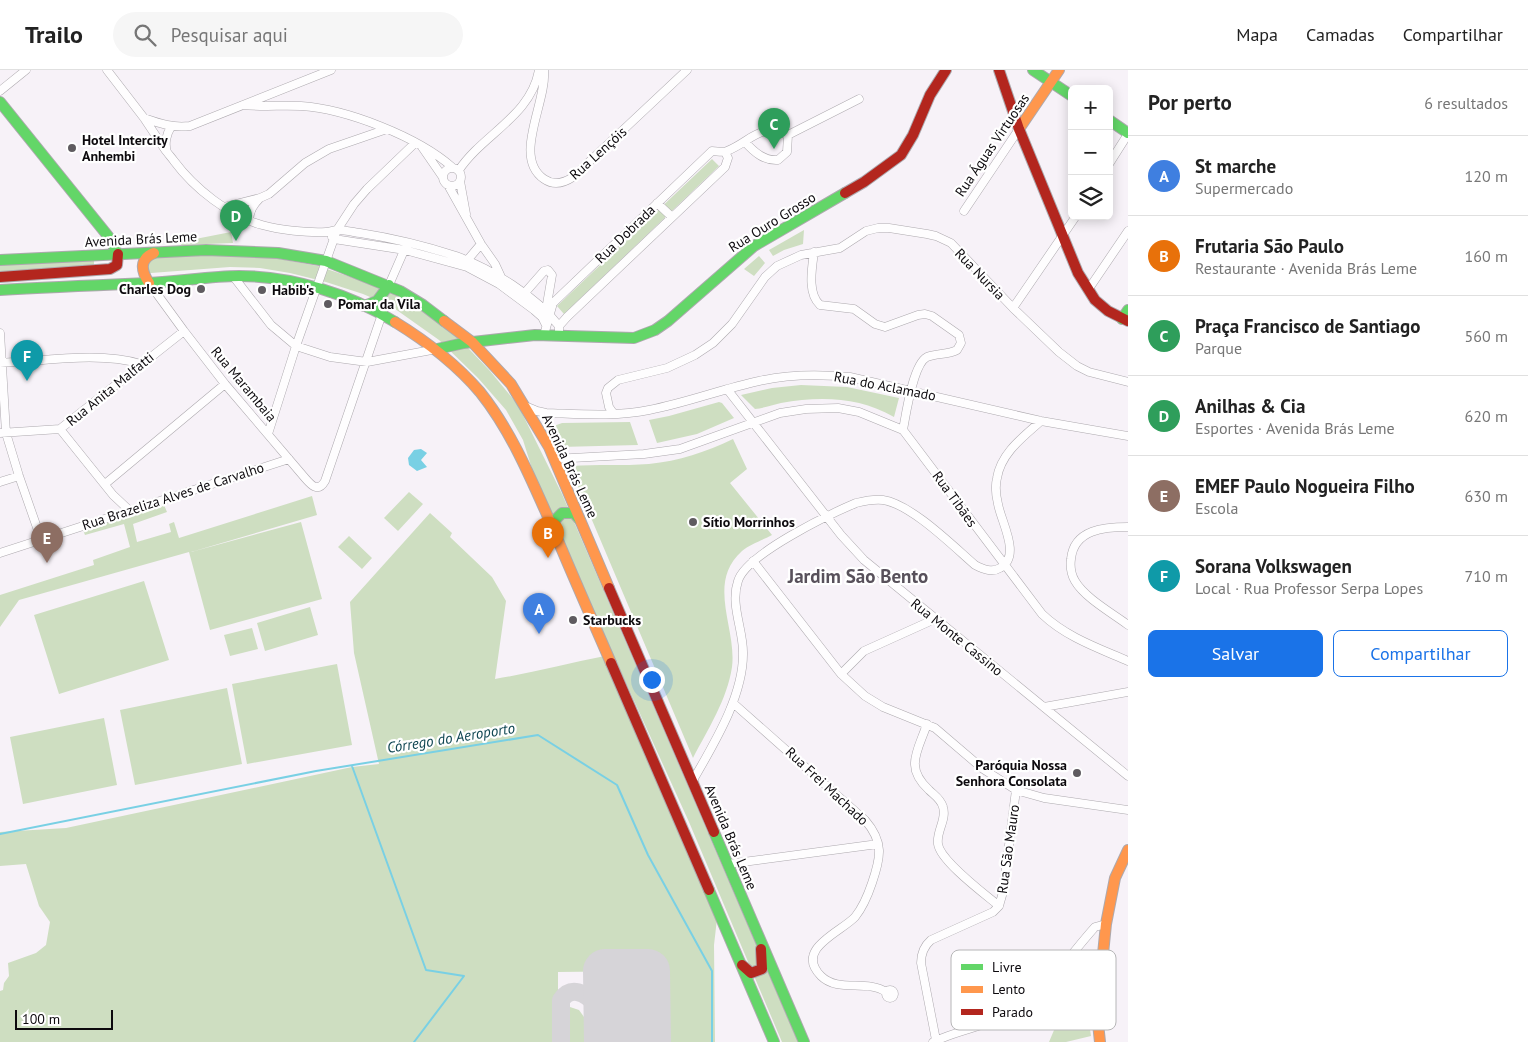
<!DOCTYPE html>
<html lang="pt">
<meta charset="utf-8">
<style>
body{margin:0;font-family:"PT Sans",sans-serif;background:#f6f6f6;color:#222}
.controls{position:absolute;right:15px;top:15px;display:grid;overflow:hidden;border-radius:8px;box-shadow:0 2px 12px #0003}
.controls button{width:45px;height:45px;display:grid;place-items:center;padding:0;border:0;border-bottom:1px solid #e0e0e0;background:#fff;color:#222;font:25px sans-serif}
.scale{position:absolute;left:15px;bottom:12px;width:98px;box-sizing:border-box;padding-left:5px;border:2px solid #0d0a0e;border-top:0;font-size:14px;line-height:18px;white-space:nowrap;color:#0d0a0e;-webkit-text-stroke:4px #fff;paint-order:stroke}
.you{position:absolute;left:651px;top:609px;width:18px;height:18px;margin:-12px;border:4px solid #fff;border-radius:50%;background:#1a73e8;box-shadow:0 0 0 8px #1a73e833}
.badge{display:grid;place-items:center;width:32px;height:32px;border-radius:50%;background:#1a73e8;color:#fff;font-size:16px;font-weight:700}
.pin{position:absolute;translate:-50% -41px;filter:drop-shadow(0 1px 2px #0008)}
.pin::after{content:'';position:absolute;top:26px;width:18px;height:15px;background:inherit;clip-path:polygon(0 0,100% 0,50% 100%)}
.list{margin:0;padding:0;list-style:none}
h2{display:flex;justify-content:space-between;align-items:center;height:65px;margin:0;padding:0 20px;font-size:21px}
h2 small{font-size:16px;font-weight:400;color:#767676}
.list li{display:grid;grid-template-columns:32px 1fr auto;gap:15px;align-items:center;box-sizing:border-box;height:80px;padding:0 20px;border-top:1px solid #e0e0e0}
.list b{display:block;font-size:19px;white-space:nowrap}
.list p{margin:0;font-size:16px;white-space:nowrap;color:#767676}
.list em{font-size:16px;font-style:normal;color:#767676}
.actions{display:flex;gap:10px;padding:15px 20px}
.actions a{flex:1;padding:11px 0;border:1px solid #1a73e8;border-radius:8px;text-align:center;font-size:18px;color:#1a73e8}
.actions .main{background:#1a73e8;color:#fff}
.icon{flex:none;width:28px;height:28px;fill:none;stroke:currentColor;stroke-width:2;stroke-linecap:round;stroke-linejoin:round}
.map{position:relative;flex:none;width:1128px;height:972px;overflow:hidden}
header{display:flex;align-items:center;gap:30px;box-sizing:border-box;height:70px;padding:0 25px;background:#fff;border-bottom:1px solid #e0e0e0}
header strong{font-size:24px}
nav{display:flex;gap:28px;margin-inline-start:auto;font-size:18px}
.search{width:350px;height:45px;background:#f6f6f6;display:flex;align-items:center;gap:12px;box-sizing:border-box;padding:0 18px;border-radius:28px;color:#767676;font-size:19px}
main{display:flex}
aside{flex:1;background:#fff}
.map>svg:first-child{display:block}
</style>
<header>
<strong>Trailo</strong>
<div class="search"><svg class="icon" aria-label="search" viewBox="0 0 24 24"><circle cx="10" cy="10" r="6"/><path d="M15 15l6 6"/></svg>Pesquisar aqui</div>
<nav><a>Mapa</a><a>Camadas</a><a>Compartilhar</a></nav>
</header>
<main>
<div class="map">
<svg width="1128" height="972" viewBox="0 0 1128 972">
<rect width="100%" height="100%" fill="#f7f2f8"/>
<path fill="#cedec1" d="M712,89L719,96L564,244L557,236Z
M804,160L803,174L784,180L773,186L769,180Z
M231,162L233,173L181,175L180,172Z
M257,185L318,196L389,220L451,260L490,301L518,335L562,424L798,972H782L689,752L579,509L533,402L523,370L506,340L478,308L439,270L391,236L363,224L326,212L290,203L260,198L230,197L138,204L139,187Z
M759,186L765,193L754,206L744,199Z
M94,190V196L0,204V195Z
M801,315L847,317L899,328L894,347C859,327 821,326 781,333C772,335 764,338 755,339L741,325L772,318Z
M719,332L722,333L734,348L697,364L657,373L649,350L669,346Z
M630,352L638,375L560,377L552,361L554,356L562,353Z
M733,369L747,399L730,413L772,465C763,470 750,474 742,481C706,513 737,558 732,597C727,630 708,659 693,688L572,403L571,396C597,394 623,396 649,394C679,391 706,382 733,369Z
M409,422L423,434L398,461L384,448Z
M312,426L317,445L191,482L301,452L322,529L210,560L189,482L19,530L0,557V525L94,495L93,490L130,477L124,454L85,465L83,460L164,435L167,442L133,454L137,472L171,462L169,454L174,452L179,468Z
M430,443L452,463L450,467L492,507L506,531L495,609C532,603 568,593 605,586L717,849L714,875L715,972H649L648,901L558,902V972H0V921L3,920L4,913L9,906L8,893L36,883L46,875L50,852L39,836L26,794L0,796V762L66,758L352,697L379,694L354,583L350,532Z
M349,466L372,488L362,499L338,477Z
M144,511L169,590L59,624L34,545Z
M310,537L318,565L265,581L257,553Z
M252,558L258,579L230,586L224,565Z
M337,594L352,675L247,694L232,614Z
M227,618L242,694L135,715L120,640Z
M104,648L117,715L23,734L10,667Z
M1079,929L1088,931V942L1084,943L1085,947L1088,946L1091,966L1066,972H1049L1060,946L1076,942Z
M570,937L579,940L602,972H565V942Z"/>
<path fill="#79d0e4" d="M421,379L427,383L421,390L427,397L417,401L409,395L408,388L414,380Z"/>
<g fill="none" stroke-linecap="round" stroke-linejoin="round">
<path stroke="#79d0e4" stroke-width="2" d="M352,696L426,900L464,906L414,972
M0,764L316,701L538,665L617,715L648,785L712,901V972"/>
<path stroke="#d6d4d8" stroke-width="18" d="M561,972V930C581,901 615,957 623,972"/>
<path stroke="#d6d4d8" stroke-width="44" d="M606,972L605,901H648L649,972"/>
<g stroke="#ada9ae" stroke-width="9">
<path id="street" d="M107,0L144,48L166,81
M544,0C547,33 512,87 544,109C554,116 564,113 573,107L687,0
M0,21L26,0
M243,35C263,37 282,35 301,36C347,39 418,67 452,97
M144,48C161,54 173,58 190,56L331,0
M171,57C167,63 164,73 167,82C169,85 172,88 174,91C194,118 229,146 262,155C280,160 307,163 326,162C330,162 334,160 337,160C345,160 353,162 360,163C392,168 425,176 456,186C491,199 536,226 559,256
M788,65L859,29
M745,72C754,82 764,91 778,90L787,82L788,65
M422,77L442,106
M1109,94L1128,64
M443 107a9 9 0 1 1 18 0a9 9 0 1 1-18 0Z
M459,100C483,64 531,46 539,0
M460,111L466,144
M448,115L481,174L495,194L501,207
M657,133L672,147
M224,137L260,128L269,124L305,93L329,79L387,59
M964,141L1019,59
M249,150C250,140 253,135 260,128
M332,167L334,169L405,180L467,197L499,214L534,240L542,247L546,255
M814,182C812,198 807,223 820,235L854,239L875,254L885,257L918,245L925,244L932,246L959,265L961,273L957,280C948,285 937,283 927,287C913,294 906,344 903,360
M465,193L481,174
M233,206L271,255L296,276L330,287L367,292L437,279
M149,213L184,261L225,314L305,408C311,415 318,423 325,411L382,244
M389,215L406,176
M1088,220L1128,161
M522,226L544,201L548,200L552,205L546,240
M1013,238L1076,146
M559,261V256L567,247L725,97L728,88L725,82
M0,263L6,363L19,406L41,469
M544,265L553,233L712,81C717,81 723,83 727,81C752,71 758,53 788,65
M0,293C44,291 100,281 141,294
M727,319L841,465L864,490L1128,706
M525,336L537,341L546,343C580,344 615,347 649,340C686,333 722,319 759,311C789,304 820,304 850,307L1041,351L1128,366
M614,344L609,337L606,323L608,318L618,310L667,298L695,285L713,273L732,254L765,207L777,196L801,185L840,178L866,161L878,158H889L927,164L936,166L951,173L1013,238L1059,282L1077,296L1089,302L1128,312
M60,359L113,425L129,440
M0,363L60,359L184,261
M268,364L296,276L337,160L354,134L367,119L415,73
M554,389L644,384L680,379L780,343L806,339L838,338L859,342L903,360L1042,544C1066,567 1098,578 1128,591
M0,412L19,406
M105,414L225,314
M1128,457C1105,457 1074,459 1071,489C1070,496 1071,504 1075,511C1085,528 1112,543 1128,555
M0,483L289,389
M753,491L841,604L865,626L883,637L935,658L983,699L1016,720L1044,728L1128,740
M841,604L864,581L935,549
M733,633L865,750C884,772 881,787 872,813C868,825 863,837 855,847C841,862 794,879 821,906C838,923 867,909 886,922
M1044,637L1128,622
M927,654C918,681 904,697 929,720C934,725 941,729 943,737C947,750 936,761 938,774C940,791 986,825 999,836
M692,712C713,675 744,626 743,582C743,559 730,534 738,511C746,484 830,444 856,433C864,431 874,429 883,430C911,434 953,476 975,495C983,499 992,503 1000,498C1022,486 1001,452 998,434C996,426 995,416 997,408C1001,383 1023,367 1041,351
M728,794L878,774
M886 924a4 4 0 1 1 8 0a4 4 0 1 1-8 0Z
M936,970L921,893C921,883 924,876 931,870L993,842L999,836L1003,822L1016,720
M933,972C956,961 982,957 1005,946C1042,927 1068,887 1095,857L1106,854"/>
</g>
<g stroke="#ada9ae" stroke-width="12">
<path id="fast" d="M1033,0L1072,26
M0,32L108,166L118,184
M1109,50L1128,63
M0,190L206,180L278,183L326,191L400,221L423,235L444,251
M0,220C49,217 99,215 148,213C179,212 209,206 239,206C292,206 350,224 395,252
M364,236L377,231L389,215
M1122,249L1128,240
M437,279L464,273L535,265L634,268L655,260L668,251L754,176L845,123
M555,462V450L562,443H574L580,450
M714,762L804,972
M709,820L774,972"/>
</g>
<g stroke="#ada9ae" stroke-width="12">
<path id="slow" d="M1019,59L1059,0
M149,213C141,201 139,189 154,183
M444,251L472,272L511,314L549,377L609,518
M395,252C426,271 456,294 480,322C512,362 531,409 552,456C571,502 591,547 611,593
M1100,972L1097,944L1106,854L1115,808L1128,780"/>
</g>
<g stroke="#ada9ae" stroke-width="12">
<path id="jam" d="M999,0L1019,59L1078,203L1095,230L1108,241L1128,251
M845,123L864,112L901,85L913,65L930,25L946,0
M0,207L110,199L117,195L118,184
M609,518L714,762
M611,593L709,820
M742,895L751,903L762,899L761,879"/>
</g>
<use href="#street" stroke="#fefdfe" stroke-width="8"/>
<use href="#fast" stroke="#63d668" stroke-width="10"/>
<use href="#slow" stroke="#ff974d" stroke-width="10"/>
<use href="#jam" stroke="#b3261e" stroke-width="10"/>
</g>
<g fill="#5f5b60" stroke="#fff" stroke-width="2">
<circle cx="72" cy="78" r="5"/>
<circle cx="201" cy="219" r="5"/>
<circle cx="262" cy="220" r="5"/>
<circle cx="328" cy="234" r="5"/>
<circle cx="693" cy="452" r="5"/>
<circle cx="573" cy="550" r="5"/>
<circle cx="1077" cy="703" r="5"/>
</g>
<g text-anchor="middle" stroke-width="4.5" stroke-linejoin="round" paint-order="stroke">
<g font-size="14" font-weight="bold" fill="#0d0a0e" stroke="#fff" text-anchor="start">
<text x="82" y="75">Hotel Intercity<tspan x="82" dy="16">Anhembi</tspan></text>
<text x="191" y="224" text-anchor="end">Charles Dog</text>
<text x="272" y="225">Habib's</text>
<text x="338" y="239">Pomar da Vila</text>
<text x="703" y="457">Sítio Morrinhos</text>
<text x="583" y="555">Starbucks</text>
<text x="1067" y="700" text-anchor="end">Paróquia Nossa<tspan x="1067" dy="16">Senhora Consolata</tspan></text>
</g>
<g font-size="14" fill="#0d0a0e" stroke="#fff">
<text transform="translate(992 75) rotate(-56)" y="5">Rua Águas Virtuosas</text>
<text transform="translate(598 83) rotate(-42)" y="5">Rua Lençóis</text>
<text transform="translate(772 152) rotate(-32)" y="5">Rua Ouro Grosso</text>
<text transform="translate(625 164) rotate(-44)" y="5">Rua Dobrada</text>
<text transform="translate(141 169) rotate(-3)" y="5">Avenida Brás Leme</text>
<text transform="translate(980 204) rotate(46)" y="5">Rua Nursia</text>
<text transform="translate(244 314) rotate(50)" y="5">Rua Marambaia</text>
<text transform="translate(885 316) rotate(11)" y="5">Rua do Aclamado</text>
<text transform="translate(110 319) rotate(-39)" y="5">Rua Anita Malfatti</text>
<text transform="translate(570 396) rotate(65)" y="5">Avenida Brás Leme</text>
<text transform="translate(173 426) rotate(-18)" y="5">Rua Brazeliza Alves de Carvalho</text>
<text transform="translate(955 429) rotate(54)" y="5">Rua Tibães</text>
<text transform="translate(957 567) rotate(39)" y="5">Rua Monte Cassino</text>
<text transform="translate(827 716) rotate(43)" y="5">Rua Frei Machado</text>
<text transform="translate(731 767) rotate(67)" y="5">Avenida Brás Leme</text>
<text transform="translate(1008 779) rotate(-82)" y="5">Rua São Mauro</text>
</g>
<g font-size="15" font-style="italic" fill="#0f4652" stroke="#fff">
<text transform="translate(451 668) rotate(-9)" y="5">Córrego do Aeroporto</text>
</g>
<g font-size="19" font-weight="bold" fill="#58515b" stroke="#fff">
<text x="858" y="513">Jardim São Bento</text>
</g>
</g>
<rect x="951" y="880" width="165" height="80" rx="8" fill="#fff" stroke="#b6b6b7" stroke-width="1"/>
<rect x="961" y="894" width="22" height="6" fill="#63d668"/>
<rect x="961" y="916" width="22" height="7" fill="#ff974d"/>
<rect x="961" y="939" width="22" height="6" fill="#b3261e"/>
<g font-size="14" fill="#0d0a0e">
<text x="992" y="902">Livre</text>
<text x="992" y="924">Lento</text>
<text x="992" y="947">Parado</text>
</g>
</svg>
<div class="controls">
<button>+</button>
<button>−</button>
<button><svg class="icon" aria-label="layers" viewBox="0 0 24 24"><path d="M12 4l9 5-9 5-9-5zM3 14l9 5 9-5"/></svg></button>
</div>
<div class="scale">100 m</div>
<div class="you"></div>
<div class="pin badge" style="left:539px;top:564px;background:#3f7fe0">A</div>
<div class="pin badge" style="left:548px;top:488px;background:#e8710a">B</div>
<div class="pin badge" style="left:774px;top:79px;background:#2e9e5b">C</div>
<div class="pin badge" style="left:236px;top:171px;background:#2e9e5b">D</div>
<div class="pin badge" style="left:47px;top:493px;background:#8d6e63">E</div>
<div class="pin badge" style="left:27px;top:311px;background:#0f9aa8">F</div>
</div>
<aside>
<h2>Por perto<small>6 resultados</small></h2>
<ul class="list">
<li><span class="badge" style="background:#3f7fe0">A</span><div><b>St marche</b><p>Supermercado</p></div><em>120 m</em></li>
<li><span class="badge" style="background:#e8710a">B</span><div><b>Frutaria São Paulo</b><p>Restaurante · Avenida Brás Leme</p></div><em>160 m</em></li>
<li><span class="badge" style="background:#2e9e5b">C</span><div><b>Praça Francisco de Santiago</b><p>Parque</p></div><em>560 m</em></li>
<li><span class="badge" style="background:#2e9e5b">D</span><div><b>Anilhas &amp; Cia</b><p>Esportes · Avenida Brás Leme</p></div><em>620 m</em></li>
<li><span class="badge" style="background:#8d6e63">E</span><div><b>EMEF Paulo Nogueira Filho</b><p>Escola</p></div><em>630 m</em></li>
<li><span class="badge" style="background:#0f9aa8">F</span><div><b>Sorana Volkswagen</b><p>Local · Rua Professor Serpa Lopes</p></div><em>710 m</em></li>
</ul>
<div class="actions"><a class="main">Salvar</a><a>Compartilhar</a></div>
</aside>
</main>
